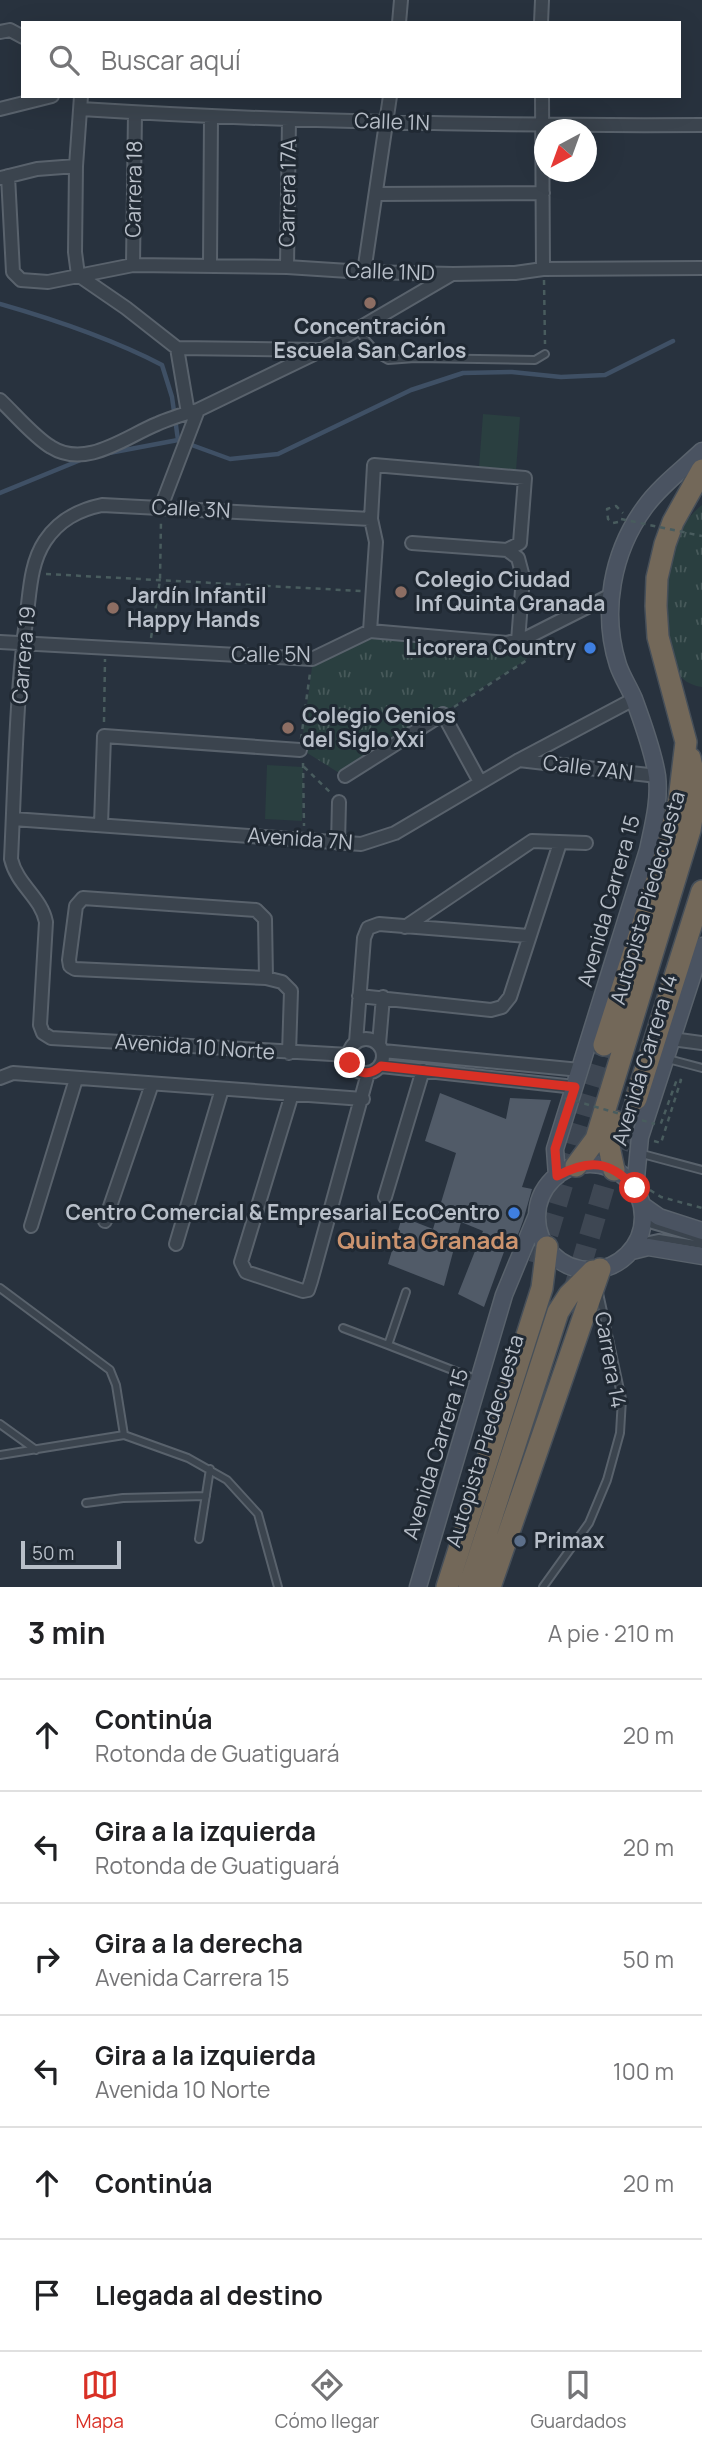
<!DOCTYPE html>
<html lang="es">
<meta charset="utf-8">
<style>
body{margin:0;font-family:Manrope,sans-serif;background:#f2f2f2;color:#202124}
.compass{position:absolute;left:534px;top:119px;width:63px;height:63px;border-radius:50%;background:#fff;box-shadow:0 7px 28px #0002;rotate:221deg}
.scale{position:absolute;left:21px;bottom:18px;width:100px;box-sizing:border-box;padding-left:7px;border:4px solid #b8bfc9;border-top:0;font-size:19px;line-height:24px;white-space:nowrap;color:#b8bfc9;-webkit-text-stroke:5px #202933;paint-order:stroke}
.stop{position:absolute;width:21px;height:21px;margin:-16px;border:5px solid #d93025;border-radius:50%;background:#fff}
.stop.end{background:#d93025;border-color:#fff;box-shadow:0 2px 7px #0008}
.list{margin:0;padding:0;list-style:none}
h2{display:flex;justify-content:space-between;align-items:center;height:91px;margin:0;padding:0 28px;font-size:30px}
h2 small{font-size:23px;font-weight:400;color:#757577}
.list li{display:grid;grid-template-columns:46px 1fr auto;gap:21px;align-items:center;box-sizing:border-box;height:112px;padding:0 28px;border-top:2px solid #e0e0e0}
.list b{display:block;font-size:26px;white-space:nowrap}
.list p{margin:0;font-size:23px;white-space:nowrap;color:#757577}
.list em{font-size:23px;font-style:normal;color:#757577}
.icon{flex:none;width:38px;height:38px;fill:none;stroke:currentColor;stroke-width:2;stroke-linecap:round;stroke-linejoin:round}
.map{position:relative;flex:none;width:702px;height:1587px;overflow:hidden}
.search{position:absolute;background:#fff;box-shadow:0 7px 28px #0002;left:21px;right:21px;top:21px;height:77px;display:flex;align-items:center;gap:18px;box-sizing:border-box;padding:0 24px;border-radius:0px;color:#757577;font-size:26px}
.sheet{height:763px;background:#fff}
nav{display:flex;justify-content:space-around;align-items:center;box-sizing:border-box;height:98px;border-top:2px solid #e0e0e0;background:#fff;font-size:19px;color:#757577}
nav a{display:grid;justify-items:center;gap:4px}
nav .on{color:#d93025}
.map>svg:first-child{display:block}
</style>
<div class="map">
<svg width="702" height="1587" viewBox="0 0 702 1587">
<defs>
<pattern id="park-tufts" width="24" height="20" patternUnits="userSpaceOnUse" patternTransform="scale(1.75)"><rect width="24" height="20" fill="#2a3f40"/><path d="M3 7l-1-3M5 7V3M7 7l1-3M15 17l-1-3M17 17v-4M19 17l1-3" fill="none" stroke="#47595a"/></pattern>
</defs>
<rect width="100%" height="100%" fill="#28323e"/>
<path fill="#2a3f40" d="M483,414L520,417L516,471L479,467Z
M267,765L303,767L302,821L265,819Z"/>
<path fill="url(#park-tufts)" d="M702,505V687C695,686 687,683 682,678C663,657 663,570 674,544C681,528 688,516 702,505Z
M370,632L518,642L527,659L344,776L301,749L313,660Z"/>
<g fill="none" stroke-linecap="round" stroke-linejoin="round">
<path stroke="#3f5065" stroke-width="4.5" d="M0,304C56,320 110,338 162,365L172,397L178,440
M109,453L178,440L230,459L278,454L411,390L463,373L512,372L561,377L605,375L673,341
M0,493L83,459"/>
</g>
<path fill="#515b68" d="M440,1093L506,1119L510,1098L551,1100L522,1187L532,1189L523,1221L516,1240L509,1238L484,1307L458,1294L483,1231L461,1222L444,1286L388,1264L402,1217L433,1229L456,1153L425,1141Z"/>
<g fill="none" stroke-linecap="round" stroke-linejoin="round">
<path stroke="#3e4753" stroke-width="21" stroke-dasharray="21 10" stroke-linecap="butt" d="M539,1264L604,1045
M572,1296L607,1177L636,1099"/>
<g stroke="#59626c" stroke-width="10">
<path id="lane" d="M357,330L379,355L388,360L415,358L535,360L545,354
M668,1059L702,1068
M641,1152L646,1155L702,1170
M644,1212L652,1225L702,1240
M645,1241L659,1238L702,1245
M0,1288L110,1370L116,1385L124,1435L188,1458L227,1480L258,1514L278,1587
M406,1292L388,1345L478,1380
M343,1328L388,1345
M0,1424L36,1450
M0,1455L124,1435
M86,1503L123,1498L206,1496
M199,1539L210,1469
M543,1587L589,1523L607,1480L620,1433L622,1399L599,1293"/>
</g>
<g stroke="#59626c" stroke-width="16">
<path id="street" d="M399,23L401,0
M541,23L542,0
M0,32L10,30L23,37
M542,96L543,269
M0,109L52,96
M81,109C288,122 495,126 702,125
M8,176L13,272L21,280L48,282L133,265L287,267L364,272L453,274L515,273L543,269L702,268
M1,178L37,169L76,166
M376,194L543,193
M133,265L135,113
M210,266L211,116
M287,267L289,119
M364,272L390,96
M78,275L126,308L177,348L320,350
M78,275L75,252L76,166L81,96
M177,348L188,413
M0,400C15,414 34,437 51,447C86,469 125,437 157,424C170,418 184,414 198,410
M161,507L198,410L322,350L452,274
M412,543L507,550L518,558L523,577L518,641
M370,631L376,542L371,519L374,465L525,478L520,543L507,550
M0,642L312,659L370,631L507,643L528,637L611,595
M519,760L657,776
M345,776L443,714L480,782
M13,819L361,844L395,833L519,760L634,699
M101,825L104,736L300,750
M338,843L339,802
M405,927L532,841L586,843
M266,978L265,919L256,910L83,898L76,906L69,960L70,966L75,969L266,978L282,982L291,991L289,1053
M359,996L491,1010L502,1007L510,997L560,843
M349 1056a17 17 0 1 1 34 0a17 17 0 1 1-34 0Z
M672,1039L702,1043
M356,1042L364,938L368,928L379,924L528,936
M379,1044L383,997
M383,1051L580,1070
M349,1055L51,1038L43,1033L40,1025L46,922C41,897 17,885 11,859C15,777 16,694 27,613C30,589 31,562 45,541C59,520 78,510 102,505L371,519
M381,1066L575,1087
M0,1078L13,1073L363,1099
M292,1094L241,1262L246,1272L303,1291L308,1290L311,1281L368,1073
M385,1197L423,1070
M105,1221L152,1084
M31,1226L76,1079
M176,1244L222,1089"/>
</g>
<g stroke="#59626c" stroke-width="19">
<path id="secondary" d="M537 1217a53 53 0 1 1 106 0a53 53 0 1 1-106 0Z
M557,1176L555,1149L648,850C653,826 660,801 657,776C654,756 641,718 634,699C629,687 622,677 618,665C601,612 612,552 645,507C660,486 683,469 702,451
M635,1188L640,1137L702,946
M642,1205L659,1217L702,1231
M632,1251L648,1247L702,1256
M418,1587L504,1295L537,1215"/>
</g>
<g stroke="#464f59" stroke-width="24">
<path id="highway" d="M604,1045L666,852L679,800L686,742L658,637L656,606L657,578L665,544L673,522L702,470
M636,1099L702,891
M576,1166L596,1139L690,830L697,788L690,758
M614,1170L608,1142L614,1121
M447,1587L542,1288L547,1247
M469,1587L558,1312L569,1295L593,1271
M490,1587L600,1269"/>
</g>
<path stroke="#495c5e" stroke-width="2.5" stroke-dasharray="5 5" stroke-linecap="butt" d="M544,280L545,344
M618,522L613,523L608,519L607,509L616,506L623,513
M46,574L361,591
M151,638L160,580L161,520
M454,707L527,660
M104,722L105,659
M301,739L310,673
M303,763L304,826
M304,767L332,794
M654,1141L661,1143L681,1080L677,1079L660,1126
M650,1190L661,1197L702,1208"/>
<use href="#lane" stroke="#3b444e" stroke-width="6"/>
<use href="#street" stroke="#3b444e" stroke-width="12"/>
<use href="#secondary" stroke="#4a5361" stroke-width="16"/>
<use href="#highway" stroke="#736859" stroke-width="21"/>
<path stroke="#495c5e" stroke-width="2.5" stroke-dasharray="5 5" stroke-linecap="butt" d="M621,519L702,536
M565,1098L655,1124"/>
</g>
<g fill="none" stroke-linecap="round" stroke-linejoin="round">
<path stroke="#d93025" stroke-width="9" d="M350,1063C359,1075 370,1076 381,1066L575,1087L555,1149L557,1176C589,1159 610,1160 635,1188"/>
</g>
<g fill="#8d6e63" stroke="#202933" stroke-width="2.5">
<circle cx="370" cy="303" r="7"/>
<circle cx="401" cy="592" r="7"/>
<circle cx="113" cy="608" r="7"/>
<circle cx="288" cy="728" r="7"/>
</g>
<g fill="#3f7fe0" stroke="#202933" stroke-width="2.5">
<circle cx="590" cy="648" r="7"/>
<circle cx="514" cy="1213" r="7"/>
</g>
<circle fill="#5c6f8a" stroke="#202933" stroke-width="2.5" cx="520" cy="1541" r="7"/>
<g text-anchor="middle" stroke-width="6" stroke-linejoin="round" paint-order="stroke">
<g font-size="21" fill="#b8bfc9" stroke="#202933">
<text transform="translate(392 122) rotate(2)" y="7">Calle 1N</text>
<text transform="translate(134 189) rotate(-89)" y="7">Carrera 18</text>
<text transform="translate(288 193) rotate(-89)" y="7">Carrera 17A</text>
<text transform="translate(390 272) rotate(2)" y="7">Calle 1ND</text>
<text transform="translate(191 509) rotate(3)" y="7">Calle 3N</text>
<text transform="translate(24 655) rotate(-85)" y="7">Carrera 19</text>
<text x="271" y="662">Calle 5N</text>
<text transform="translate(588 768) rotate(7)" y="7">Calle 7AN</text>
<text transform="translate(300 839) rotate(4)" y="7">Avenida 7N</text>
<text transform="translate(648 898) rotate(-74)" y="7">Autopista Piedecuesta</text>
<text transform="translate(609 901) rotate(-74)" y="7">Avenida Carrera 15</text>
<text transform="translate(195 1047) rotate(4)" y="7">Avenida 10 Norte</text>
<text transform="translate(645 1060) rotate(-73)" y="7">Avenida Carrera 14</text>
<text transform="translate(610 1360) rotate(80)" y="7">Carrera 14</text>
<text transform="translate(485 1441) rotate(-73)" y="7">Autopista Piedecuesta</text>
<text transform="translate(436 1454) rotate(-73)" y="7">Avenida Carrera 15</text>
</g>
<g font-size="21" font-weight="bold" fill="#b8bfc9" stroke="#202933" text-anchor="start">
<text x="370" y="334" text-anchor="middle">Concentración<tspan x="370" dy="24">Escuela San Carlos</tspan></text>
<text x="415" y="587">Colegio Ciudad<tspan x="415" dy="24">Inf Quinta Granada</tspan></text>
<text x="127" y="603">Jardín Infantil<tspan x="127" dy="24">Happy Hands</tspan></text>
<text x="576" y="655" text-anchor="end">Licorera Country</text>
<text x="302" y="723">Colegio Genios<tspan x="302" dy="24">del Siglo Xxi</tspan></text>
<text x="500" y="1220" text-anchor="end">Centro Comercial &amp; Empresarial EcoCentro</text>
<text x="534" y="1548">Primax</text>
</g>
<g font-size="24" font-weight="bold" fill="#cc946f" stroke="#202933">
<text x="428" y="1249">Quinta Granada</text>
</g>
</g>
</svg>
<svg class="compass" viewBox="-18 -18 36 36"><path d="M0-13l5 13h-10z" fill="#e53935"/><path d="M0 13l5-13h-10z" fill="#757577"/></svg>
<div class="scale">50 m</div>
<div class="stop" style="left:635px;top:1188px"></div>
<div class="stop end" style="left:350px;top:1063px"></div>
<div class="search"><svg class="icon" aria-label="search" viewBox="0 0 24 24"><circle cx="10" cy="10" r="6"/><path d="M15 15l6 6"/></svg>Buscar aquí</div>
</div>
<section class="sheet">
<h2>3 min<small>A pie · 210 m</small></h2>
<ul class="list">
<li><svg class="icon" aria-label="ahead" viewBox="0 0 24 24"><path d="M12 20V5M6 11l6-6 6 6"/></svg><div><b>Continúa</b><p>Rotonda de Guatiguará</p></div><em>20 m</em></li>
<li><svg class="icon" aria-label="left" viewBox="0 0 24 24"><path d="M17 20v-9H6M10 6l-5 5 5 5"/></svg><div><b>Gira a la izquierda</b><p>Rotonda de Guatiguará</p></div><em>20 m</em></li>
<li><svg class="icon" aria-label="right" viewBox="0 0 24 24"><path d="M7 20v-9h11M14 6l5 5-5 5"/></svg><div><b>Gira a la derecha</b><p>Avenida Carrera 15</p></div><em>50 m</em></li>
<li><svg class="icon" aria-label="left" viewBox="0 0 24 24"><path d="M17 20v-9H6M10 6l-5 5 5 5"/></svg><div><b>Gira a la izquierda</b><p>Avenida 10 Norte</p></div><em>100 m</em></li>
<li><svg class="icon" aria-label="ahead" viewBox="0 0 24 24"><path d="M12 20V5M6 11l6-6 6 6"/></svg><div><b>Continúa</b></div><em>20 m</em></li>
<li><svg class="icon" aria-label="arrive" viewBox="0 0 24 24"><path d="M6 21V4h12l-3 4 3 4H6"/></svg><div><b>Llegada al destino</b></div></li>
</ul>
</section>
<nav>
<a class="on"><svg class="icon" aria-label="map" viewBox="0 0 24 24"><path d="M3 6l6-2 6 2 6-2v14l-6 2-6-2-6 2zM9 4v14M15 6v14"/></svg>Mapa</a>
<a><svg class="icon" aria-label="directions" viewBox="0 0 24 24"><path d="M12 3l9 9-9 9-9-9zM9 14v-3h6M13 9l2 2-2 2"/></svg>Cómo llegar</a>
<a><svg class="icon" aria-label="saved" viewBox="0 0 24 24"><path d="M7 4h10v16l-5-4-5 4z"/></svg>Guardados</a>
</nav>
